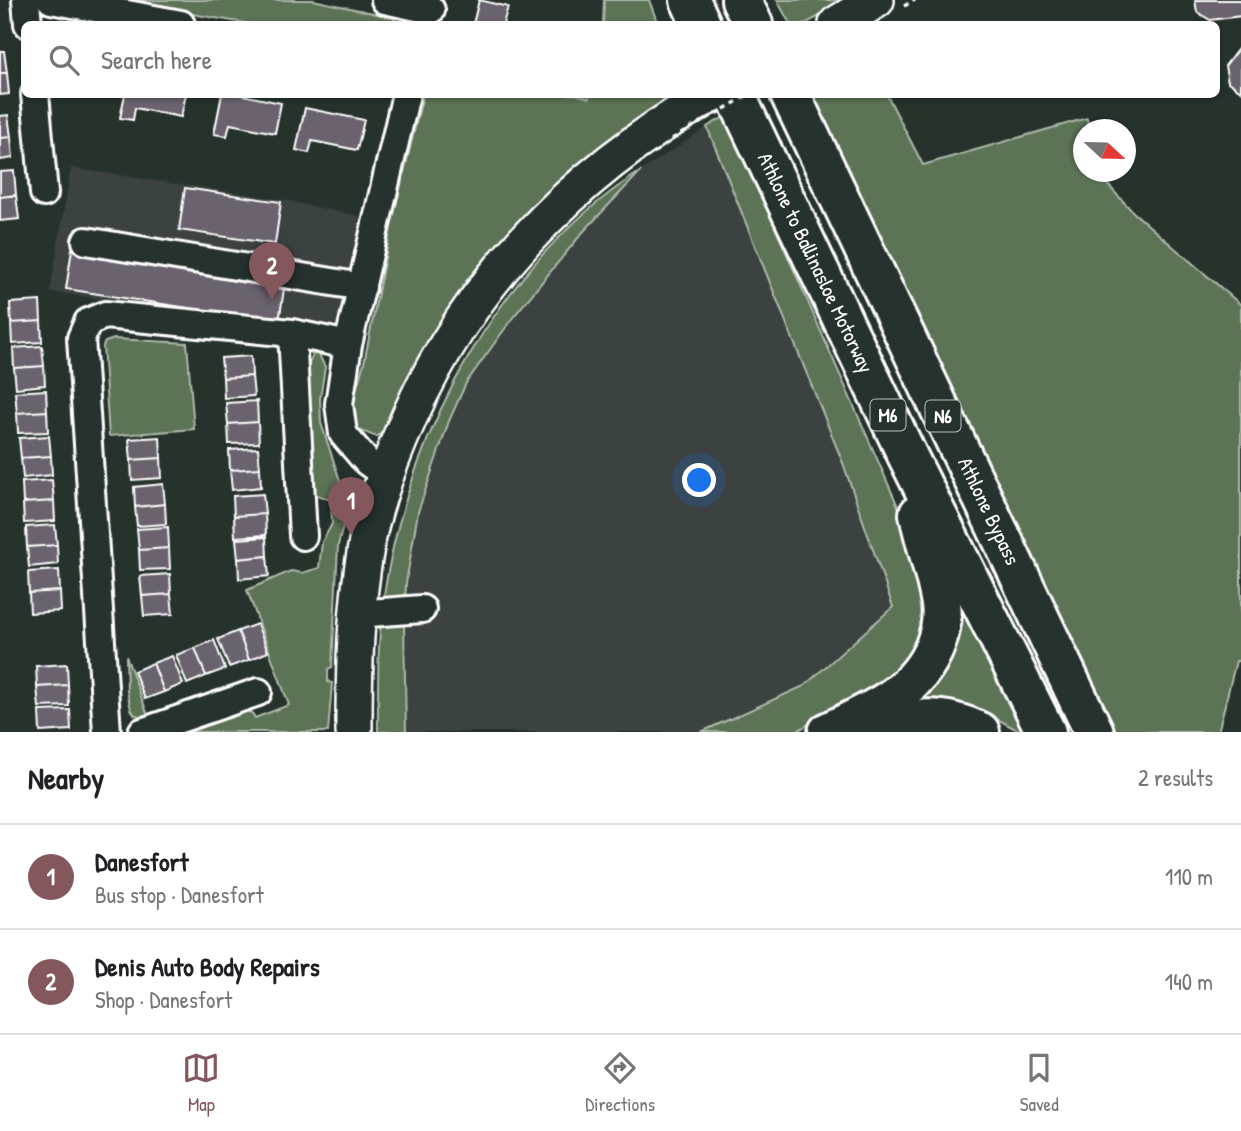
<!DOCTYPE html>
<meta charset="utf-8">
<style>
body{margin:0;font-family:"Patrick Hand",sans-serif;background:#f6f6f6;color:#202124}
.compass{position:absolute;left:1073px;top:119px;width:63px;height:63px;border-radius:50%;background:#fff;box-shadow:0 2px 5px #0004;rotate:112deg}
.you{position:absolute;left:700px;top:481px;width:24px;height:24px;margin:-18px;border:5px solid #fff;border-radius:50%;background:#1a73e8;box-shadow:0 0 0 10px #1a73e833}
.badge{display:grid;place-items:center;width:46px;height:46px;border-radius:50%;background:#84575d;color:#fff;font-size:23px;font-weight:700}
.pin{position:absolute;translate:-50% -58px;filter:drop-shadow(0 2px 4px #0008)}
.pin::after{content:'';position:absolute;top:37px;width:24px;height:21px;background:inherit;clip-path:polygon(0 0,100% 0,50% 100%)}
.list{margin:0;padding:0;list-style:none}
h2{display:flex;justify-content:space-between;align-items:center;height:91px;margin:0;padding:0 28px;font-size:30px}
h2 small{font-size:23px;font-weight:400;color:#757577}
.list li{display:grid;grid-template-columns:46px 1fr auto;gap:21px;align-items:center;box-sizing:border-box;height:105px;padding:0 28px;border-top:2px solid #e0e0e0}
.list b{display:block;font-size:26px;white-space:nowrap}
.list p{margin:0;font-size:23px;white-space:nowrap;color:#757577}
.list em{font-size:23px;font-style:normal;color:#757577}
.icon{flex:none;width:38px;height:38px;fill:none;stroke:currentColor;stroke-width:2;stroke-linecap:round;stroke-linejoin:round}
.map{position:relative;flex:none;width:1241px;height:732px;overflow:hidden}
.search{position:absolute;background:#fff;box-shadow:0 2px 5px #0004;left:21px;right:21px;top:21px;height:77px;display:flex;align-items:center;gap:18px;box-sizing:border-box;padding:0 24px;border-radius:10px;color:#757577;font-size:26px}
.sheet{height:301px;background:#fff}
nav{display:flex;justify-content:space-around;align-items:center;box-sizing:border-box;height:98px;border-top:2px solid #e0e0e0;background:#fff;font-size:19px;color:#757577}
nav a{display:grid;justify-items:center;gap:4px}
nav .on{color:#84575d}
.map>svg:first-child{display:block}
</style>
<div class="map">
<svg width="1241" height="732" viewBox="0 0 1241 732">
<rect width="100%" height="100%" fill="#26332d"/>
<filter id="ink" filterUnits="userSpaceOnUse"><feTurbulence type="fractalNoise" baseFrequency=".0143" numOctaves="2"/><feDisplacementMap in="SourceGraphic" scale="14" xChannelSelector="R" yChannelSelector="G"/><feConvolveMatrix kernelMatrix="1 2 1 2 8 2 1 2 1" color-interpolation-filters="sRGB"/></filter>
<g filter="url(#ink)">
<path fill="#3b4240" d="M707,127L843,463L893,608L830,661L804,686L701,732H406L404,624L406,583L418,512L449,421L466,383L514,316L583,232L641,171Z
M71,168L279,199L363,217L338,328L282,323L50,292Z"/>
<path fill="#5c7357" stroke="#aeb9ab" stroke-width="2" d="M111,0H313L391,17L401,24H250Z
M604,0H649L658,24H603Z
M777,0H849L805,24H790Z
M575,94L589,98L590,94L677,95L602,147L494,250L468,278L442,320L408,382L391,423L377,437C364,432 352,430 349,414L364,363L392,222L423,95Z
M813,95H887L923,165L1087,118L1089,129L1084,130V172H1096L1133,212L1241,305V661H1236L1218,732H1116L922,336Z
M726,116L919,554L931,595L915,652L889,678L795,732H701L804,686L893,607L843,463L707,127Z
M641,171L583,232L514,316L466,383L449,421L418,512L406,583L404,624L406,732H378C378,684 377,636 385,589C410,430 503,258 641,171Z
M114,339L187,343L194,429L109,436L103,346L105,342Z
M313,354L319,355L325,367L320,399L321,423L346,499V515L338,545L332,667L328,669V682L332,683L328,732H181L244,710L252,713L255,718L289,705L247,590L291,571L302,573L319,568L322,542L332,524L331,500L314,494L307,369Z
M961,598L1038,732H1021L988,714L973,708H894L957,630L961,615Z
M126,656L149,718L135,715L131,709L127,691Z"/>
<path fill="#6b646d" stroke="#fff" stroke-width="2" d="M479,0L508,7L503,24H473Z
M1195,0H1241V16L1210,20L1197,12Z
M1241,45V91L1228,82L1225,66Z
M0,51H4L7,73H0Z
M0,73H7L9,94L0,95Z
M125,94H186L181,117L135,108L133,120L120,118Z
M222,94H238L281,103L275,133L230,124L227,136L214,134Z
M305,108L364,120L357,150L312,141L309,153L296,150Z
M8,115L11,137L0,138V116Z
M11,137L13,158L0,160V138Z
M14,171L16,195L0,197V172Z
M185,188L281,202L275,244L179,230Z
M16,195L19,219L0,221V197Z
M72,249L285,282L279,322L66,289Z
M40,301L41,321L11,323L10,303Z
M41,321L42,342L12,344L11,323Z
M42,346L44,366L14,368L13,348Z
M251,356L252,376L223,378L221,358Z
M44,366L45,385L16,388L14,368Z
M252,376L254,396L224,398L223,378Z
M46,390L47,411L17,413L15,392Z
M257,401L258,422L228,424L226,403Z
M47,411L48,432L18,433L17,413Z
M258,422L259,443L229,444L228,424Z
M49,436L51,456L21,458L19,438Z
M160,437L161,458L131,460L129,439Z
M258,448L260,468L230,470L229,450Z
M51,456L52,475L23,478L21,458Z
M161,458L162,478L132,480L131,460Z
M260,468L261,487L232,490L230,470Z
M52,480L54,501L23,503L22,482Z
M163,484L165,504L135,507L134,487Z
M263,494L265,514L234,516L233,496Z
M54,501L55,521L24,523L23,503Z
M165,504L166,524L137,526L135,507Z
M265,514L266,535L235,537L234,516Z
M55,525L57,545L27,547L26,527Z
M168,527L169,548L139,550L137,529Z
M266,537L267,556L238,559L236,539Z
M57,545L58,564L29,567L27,547Z
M169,548L170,569L140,570L139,550Z
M267,556L269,576L239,579L238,559Z
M59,570L60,591L29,593L28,572Z
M170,574L171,594L142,596L140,576Z
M60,591L61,611L30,613L29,593Z
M171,594L173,614L144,616L142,596Z
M257,624L268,652L249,660L238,631Z
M238,631L249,660L229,667L218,639Z
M214,640L225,669L206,676L195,648Z
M195,648L206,676L187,684L176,655Z
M172,656L183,684L164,692L153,663Z
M153,663L164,692L145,699L134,671Z
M67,664L68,685L37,687L36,666Z
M68,685L69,706L39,707L37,687Z
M70,710L71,730L40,732L39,711Z"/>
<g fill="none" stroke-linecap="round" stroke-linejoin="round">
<g stroke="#fff" stroke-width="32">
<path id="minor" d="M26,0L28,24
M51,0L181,24
M385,0L431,10
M35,94L44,193
M86,241L362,287
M292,333L303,536
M385,475L367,462L343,434L339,404L348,345L406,94
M357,614L422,609
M107,732L81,338L88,322L105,315L292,333L348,345
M142,732L258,692"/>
</g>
<g stroke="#fff" stroke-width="40">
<path id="major" d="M837,24L876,0
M354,732C354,670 355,608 366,547C372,511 385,475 399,441C460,290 570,174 712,94"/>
</g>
<g stroke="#fff" stroke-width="44">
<g id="highway">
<path d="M690,0L701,24"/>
<path d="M741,0L753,24"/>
<path id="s1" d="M735,94L908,457L1046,732"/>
<path id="s2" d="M790,94L1094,732"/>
<path d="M828,732C870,712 917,693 935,646C940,633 943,618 941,604C936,573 925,544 919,514"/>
<path d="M874,732C916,718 938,712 980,732"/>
</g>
</g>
<path stroke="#fff" stroke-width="3.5" stroke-dasharray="5 5" stroke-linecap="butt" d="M904,6L915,0"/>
<use href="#minor" stroke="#26332d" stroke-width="26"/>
<use href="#major" stroke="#26332d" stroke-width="35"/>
<use href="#highway" stroke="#26332d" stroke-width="38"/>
<path stroke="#fff" stroke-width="3.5" stroke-dasharray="5 5" stroke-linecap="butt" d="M672,139L750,94"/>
</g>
</g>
<g text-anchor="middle" stroke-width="6" stroke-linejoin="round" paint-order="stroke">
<g fill="#26332d" stroke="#bec2c0" stroke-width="2">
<rect x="870.5" y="399.5" width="35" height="31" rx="5"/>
<rect x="925.5" y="400.5" width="35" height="31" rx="5"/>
</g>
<g font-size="19" font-weight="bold" fill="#fff">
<text x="888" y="422">M6</text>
<text x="943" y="423">N6</text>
</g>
<g font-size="21" fill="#fff" stroke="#26332d">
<text dy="7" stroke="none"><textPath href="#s1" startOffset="187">Athlone to Ballinasloe Motorway</textPath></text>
<text dy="7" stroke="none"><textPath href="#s2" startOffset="462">Athlone Bypass</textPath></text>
</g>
</g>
</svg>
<svg class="compass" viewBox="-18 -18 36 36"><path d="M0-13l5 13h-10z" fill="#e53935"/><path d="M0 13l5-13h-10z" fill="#757577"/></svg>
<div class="you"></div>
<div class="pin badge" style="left:351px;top:535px">1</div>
<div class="pin badge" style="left:272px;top:300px">2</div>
<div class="search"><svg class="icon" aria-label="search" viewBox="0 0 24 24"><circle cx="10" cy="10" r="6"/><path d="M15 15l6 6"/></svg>Search here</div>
</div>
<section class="sheet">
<h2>Nearby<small>2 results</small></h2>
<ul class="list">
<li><span class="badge">1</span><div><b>Danesfort</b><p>Bus stop · Danesfort</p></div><em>110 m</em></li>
<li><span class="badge">2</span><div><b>Denis Auto Body Repairs</b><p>Shop · Danesfort</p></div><em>140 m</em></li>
</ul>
</section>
<nav>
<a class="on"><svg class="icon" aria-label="map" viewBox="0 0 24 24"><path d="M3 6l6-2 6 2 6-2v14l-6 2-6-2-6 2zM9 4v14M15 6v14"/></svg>Map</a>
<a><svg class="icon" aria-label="directions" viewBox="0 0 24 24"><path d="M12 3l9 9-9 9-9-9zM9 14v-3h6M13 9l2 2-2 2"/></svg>Directions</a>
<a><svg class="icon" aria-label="saved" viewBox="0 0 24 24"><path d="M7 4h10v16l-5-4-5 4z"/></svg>Saved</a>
</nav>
